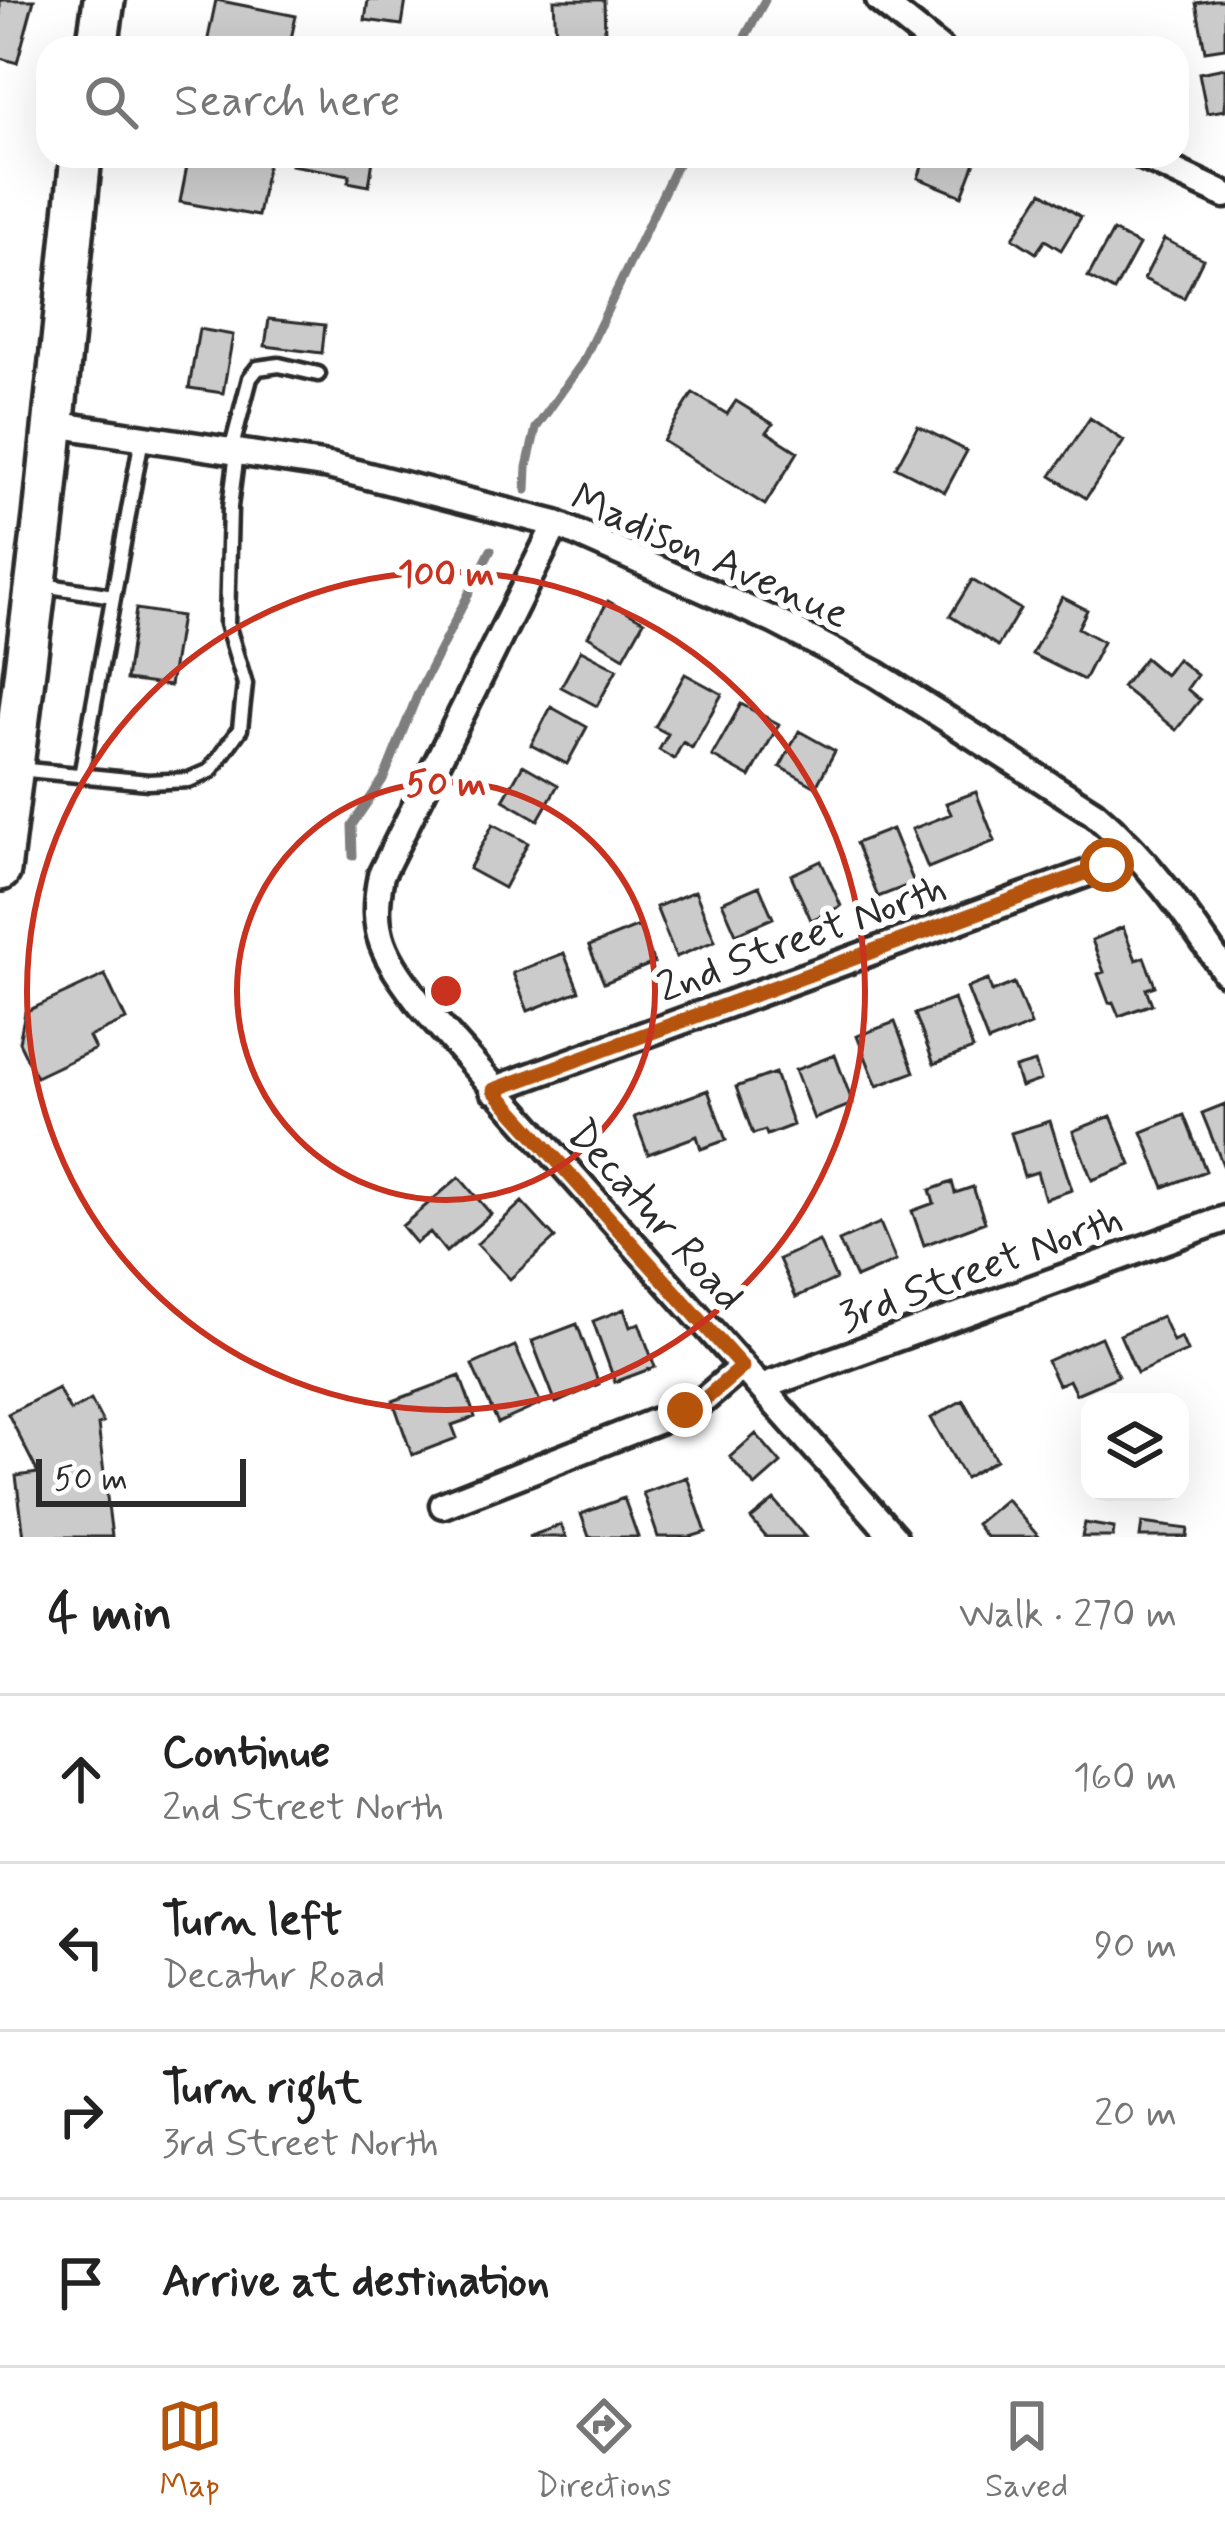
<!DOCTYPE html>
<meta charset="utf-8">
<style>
body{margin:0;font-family:Mynerve,sans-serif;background:#f6f6f6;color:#222}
.controls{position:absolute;right:36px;bottom:36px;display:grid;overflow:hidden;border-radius:24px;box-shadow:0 12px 48px #0002}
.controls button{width:108px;height:108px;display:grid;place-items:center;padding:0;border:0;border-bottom:3px solid #e0e0e0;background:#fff;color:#222;font:60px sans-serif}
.scale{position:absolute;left:36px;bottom:30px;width:210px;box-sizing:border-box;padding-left:12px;border:6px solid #2b2b2b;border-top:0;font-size:33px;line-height:42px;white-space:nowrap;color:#2b2b2b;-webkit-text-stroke:9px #fff;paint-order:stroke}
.stop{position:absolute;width:36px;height:36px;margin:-27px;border:9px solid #b45309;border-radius:50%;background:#fff}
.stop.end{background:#b45309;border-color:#fff;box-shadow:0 3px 12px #0008}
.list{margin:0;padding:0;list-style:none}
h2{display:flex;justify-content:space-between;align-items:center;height:156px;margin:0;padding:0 48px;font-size:51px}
h2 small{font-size:39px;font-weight:400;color:#767676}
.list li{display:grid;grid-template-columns:78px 1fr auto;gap:36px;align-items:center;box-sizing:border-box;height:168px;padding:0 48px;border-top:3px solid #e0e0e0}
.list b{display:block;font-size:45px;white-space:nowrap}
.list p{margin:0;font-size:39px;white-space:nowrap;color:#767676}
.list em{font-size:39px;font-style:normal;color:#767676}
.icon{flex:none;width:66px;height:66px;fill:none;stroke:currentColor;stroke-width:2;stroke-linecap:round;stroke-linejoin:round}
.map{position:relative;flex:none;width:1225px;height:1537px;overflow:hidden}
.search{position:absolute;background:#fff;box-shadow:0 12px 48px #0002;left:36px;right:36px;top:36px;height:132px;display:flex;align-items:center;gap:30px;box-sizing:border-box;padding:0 42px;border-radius:36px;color:#767676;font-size:45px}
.sheet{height:828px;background:#fff}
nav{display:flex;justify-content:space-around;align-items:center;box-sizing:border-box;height:168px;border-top:3px solid #e0e0e0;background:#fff;font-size:33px;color:#767676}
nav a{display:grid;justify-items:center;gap:6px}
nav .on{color:#b45309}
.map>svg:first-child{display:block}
</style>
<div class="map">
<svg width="1225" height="1537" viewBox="0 0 1225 1537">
<rect width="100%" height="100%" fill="#fff"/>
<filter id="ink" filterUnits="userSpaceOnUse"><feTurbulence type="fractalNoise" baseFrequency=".00833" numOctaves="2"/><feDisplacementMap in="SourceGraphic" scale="24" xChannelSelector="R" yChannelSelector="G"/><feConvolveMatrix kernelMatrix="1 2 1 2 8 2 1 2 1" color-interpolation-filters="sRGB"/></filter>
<g filter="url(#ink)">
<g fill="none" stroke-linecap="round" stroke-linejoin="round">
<path stroke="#7e7e7e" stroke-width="9" d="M739,48L765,0
M526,490L527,467L536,428L582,363L681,156
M353,856L352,825L384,778L419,691L491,550"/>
</g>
<path fill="#cbcbcb" stroke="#2b2b2b" stroke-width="3" d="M0,0H34L17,63L0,58Z
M216,0L296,16L289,48H206Z
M368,0H406L402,25L365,20Z
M554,0H604L605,35L556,38Z
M1215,0H1225V48L1205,51L1196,3Z
M1225,68V110L1207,113L1199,73Z
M189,156H269L258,216L180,202Z
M293,156H349L373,160L369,186L348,182L350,175L291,165Z
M926,156L977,157L962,196L918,178Z
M1042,192L1081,217L1061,250L1045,240L1036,253L1013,238Z
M1113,231L1139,245L1114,291L1088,277Z
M1164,239L1203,259L1184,298L1144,279Z
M269,319L325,325L322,353L265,346Z
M199,329L233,335L223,393L189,388Z
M693,393L727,414L736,401L773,424L767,432L798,452L765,505L663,441Z
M1090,418L1124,441L1086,498L1051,476Z
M918,426L967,451L945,492L896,467Z
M972,580L1020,609L998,646L950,616Z
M1062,597L1087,610L1078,628L1103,642L1084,680L1032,654Z
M608,601L644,621L624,657L588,636Z
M136,609L181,616L170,686L126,680Z
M581,650L617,669L597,706L561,687Z
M1145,658L1165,675L1177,659L1197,675L1187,689L1200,700L1176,730L1122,687Z
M685,674L722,694L692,748L683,742L674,759L659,750L668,734L655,727Z
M741,704L779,724L750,777L712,756Z
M551,707L587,727L567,764L531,745Z
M799,731L835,751L816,787L780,767Z
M523,765L558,785L538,820L503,800Z
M976,792L995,841L928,868L912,829L951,814L946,803Z
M493,824L528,843L504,888L469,869Z
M892,829L914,883L878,897L856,843Z
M821,861L841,906L811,920L791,875Z
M759,886L773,918L736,934L722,902Z
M695,891L715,941L676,957L656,907Z
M639,926L654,963L604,983L589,946Z
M1123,927L1136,960L1144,957L1155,986L1146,989L1152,1004L1119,1016L1113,1002L1109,1003L1098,974L1104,972L1092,940Z
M564,953L579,991L528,1011L513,973Z
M105,975L126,1020L89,1037L95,1049L36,1077L19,1042L25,1012Z
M988,980L992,992L1014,983L1031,1025L988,1042L967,988Z
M954,999L973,1049L934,1064L915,1014Z
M895,1022L914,1072L877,1086L857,1036Z
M835,1055L853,1104L814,1119L795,1070Z
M1035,1062L1041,1080L1021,1087L1015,1068Z
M775,1073L793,1125L767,1135L765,1130L753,1134L736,1087Z
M708,1090L726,1140L701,1149L697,1136L648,1154L634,1117Z
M1225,1104V1164L1223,1165L1202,1113Z
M1184,1115L1206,1171L1164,1187L1142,1132Z
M1111,1116L1131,1165L1092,1180L1073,1131Z
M1050,1121L1072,1190L1045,1199L1037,1172L1024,1176L1011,1133Z
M459,1177L491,1214L446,1252L430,1232L416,1243L402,1226Z
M952,1182L955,1193L973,1187L985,1222L924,1245L912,1211L934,1203L930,1190Z
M522,1202L555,1238L510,1279L477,1244Z
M880,1223L896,1261L856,1278L839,1241Z
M819,1241L836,1279L796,1297L779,1259Z
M624,1309L630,1327L639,1323L655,1367L615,1382L593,1321Z
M1162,1316L1173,1341L1181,1337L1187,1351L1137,1373L1120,1335Z
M577,1324L599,1384L556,1403L532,1341Z
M1101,1337L1118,1376L1076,1394L1069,1380L1058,1385L1047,1361Z
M515,1346L541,1404L498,1423L472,1365Z
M460,1376L475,1417L452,1425L457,1438L412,1455L393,1401Z
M58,1388L70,1411L91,1400L103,1423L98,1425L112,1537H24L16,1476L38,1473L8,1414Z
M963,1400L996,1460L965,1478L931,1418Z
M756,1434L781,1463L755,1486L730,1457Z
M687,1477L706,1532L690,1537H658L643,1493Z
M624,1498L638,1537H589L581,1514Z
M1006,1499L1039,1537H986L976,1524Z
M774,1500L805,1537H766L751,1519Z
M1085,1523L1114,1528L1113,1537H1082Z
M1142,1523L1188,1529L1187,1537H1140Z
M561,1525L566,1537H528Z"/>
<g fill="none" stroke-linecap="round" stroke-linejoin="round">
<g stroke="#2b2b2b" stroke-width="21">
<path id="service" d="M231,451L250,378L258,368L279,365L318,374
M43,585L113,596
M18,769L148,782L189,780L210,771L240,729L245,684L227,624L230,507L237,453
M81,776L142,438"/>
</g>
<g stroke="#2b2b2b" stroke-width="33">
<path id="minor" d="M879,0L939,48
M1142,156L1225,195
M54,424L329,466L556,524L775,621L876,674L1094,813C1147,858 1187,915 1225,972
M556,524L381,875C369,935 384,955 420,1004L894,1537
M493,1090L1137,855
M761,1387L1225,1219
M443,1505L685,1410L705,1399L742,1367"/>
</g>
<g stroke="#2b2b2b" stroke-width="48">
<path id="primary" d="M97,48L104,0
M0,870L44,517L81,156"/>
</g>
<use href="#service" stroke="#fff" stroke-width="12"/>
<use href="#minor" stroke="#fff" stroke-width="24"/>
<use href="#primary" stroke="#fff" stroke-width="39"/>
</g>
</g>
<g fill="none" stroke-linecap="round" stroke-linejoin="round" filter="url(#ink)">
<path stroke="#b45309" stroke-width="15" d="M685,1410L705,1399L742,1367L494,1090L1107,865"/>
</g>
<g fill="none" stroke="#c8321e" stroke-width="6">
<circle cx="446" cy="991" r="209"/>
<circle cx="446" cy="991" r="419"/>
</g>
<g text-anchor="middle" stroke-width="12" stroke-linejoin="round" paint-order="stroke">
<g font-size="42" fill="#2b2b2b" stroke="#fff">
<text transform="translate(711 554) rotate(24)" y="15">Madison Avenue</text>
<text transform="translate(801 936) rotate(-20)" y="15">2nd Street North</text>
<text transform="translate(657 1214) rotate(48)" y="15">Decatur Road</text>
<text transform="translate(980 1266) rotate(-20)" y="15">3rd Street North</text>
</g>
</g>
<circle cx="446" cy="991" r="18" fill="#c8321e" stroke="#fff" stroke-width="6"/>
<g font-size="36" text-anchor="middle" font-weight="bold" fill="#c8321e" stroke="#fff" stroke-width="12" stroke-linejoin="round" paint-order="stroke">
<text x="446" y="585">100 m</text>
<text x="446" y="795">50 m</text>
</g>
</svg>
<div class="controls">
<button><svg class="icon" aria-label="layers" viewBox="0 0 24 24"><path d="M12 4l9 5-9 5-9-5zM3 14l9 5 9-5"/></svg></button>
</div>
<div class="scale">50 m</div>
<div class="stop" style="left:1107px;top:865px"></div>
<div class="stop end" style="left:685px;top:1410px"></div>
<div class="search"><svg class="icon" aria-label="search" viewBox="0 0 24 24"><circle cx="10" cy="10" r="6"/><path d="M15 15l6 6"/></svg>Search here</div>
</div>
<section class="sheet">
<h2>4 min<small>Walk · 270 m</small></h2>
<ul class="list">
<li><svg class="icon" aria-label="ahead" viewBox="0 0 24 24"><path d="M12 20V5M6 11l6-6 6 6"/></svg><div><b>Continue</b><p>2nd Street North</p></div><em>160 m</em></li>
<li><svg class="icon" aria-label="left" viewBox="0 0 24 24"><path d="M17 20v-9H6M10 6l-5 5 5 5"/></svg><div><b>Turn left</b><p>Decatur Road</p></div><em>90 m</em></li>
<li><svg class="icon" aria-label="right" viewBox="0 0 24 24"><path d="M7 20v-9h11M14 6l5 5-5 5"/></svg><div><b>Turn right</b><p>3rd Street North</p></div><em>20 m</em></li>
<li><svg class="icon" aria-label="arrive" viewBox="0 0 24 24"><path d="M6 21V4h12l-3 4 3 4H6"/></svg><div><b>Arrive at destination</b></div></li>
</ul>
</section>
<nav>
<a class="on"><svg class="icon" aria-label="map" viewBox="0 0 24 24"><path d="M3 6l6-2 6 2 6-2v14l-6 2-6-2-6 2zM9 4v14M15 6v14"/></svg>Map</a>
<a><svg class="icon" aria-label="directions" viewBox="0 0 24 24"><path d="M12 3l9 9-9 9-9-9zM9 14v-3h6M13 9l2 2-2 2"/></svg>Directions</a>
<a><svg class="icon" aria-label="saved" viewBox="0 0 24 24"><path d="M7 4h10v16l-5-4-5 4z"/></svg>Saved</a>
</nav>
